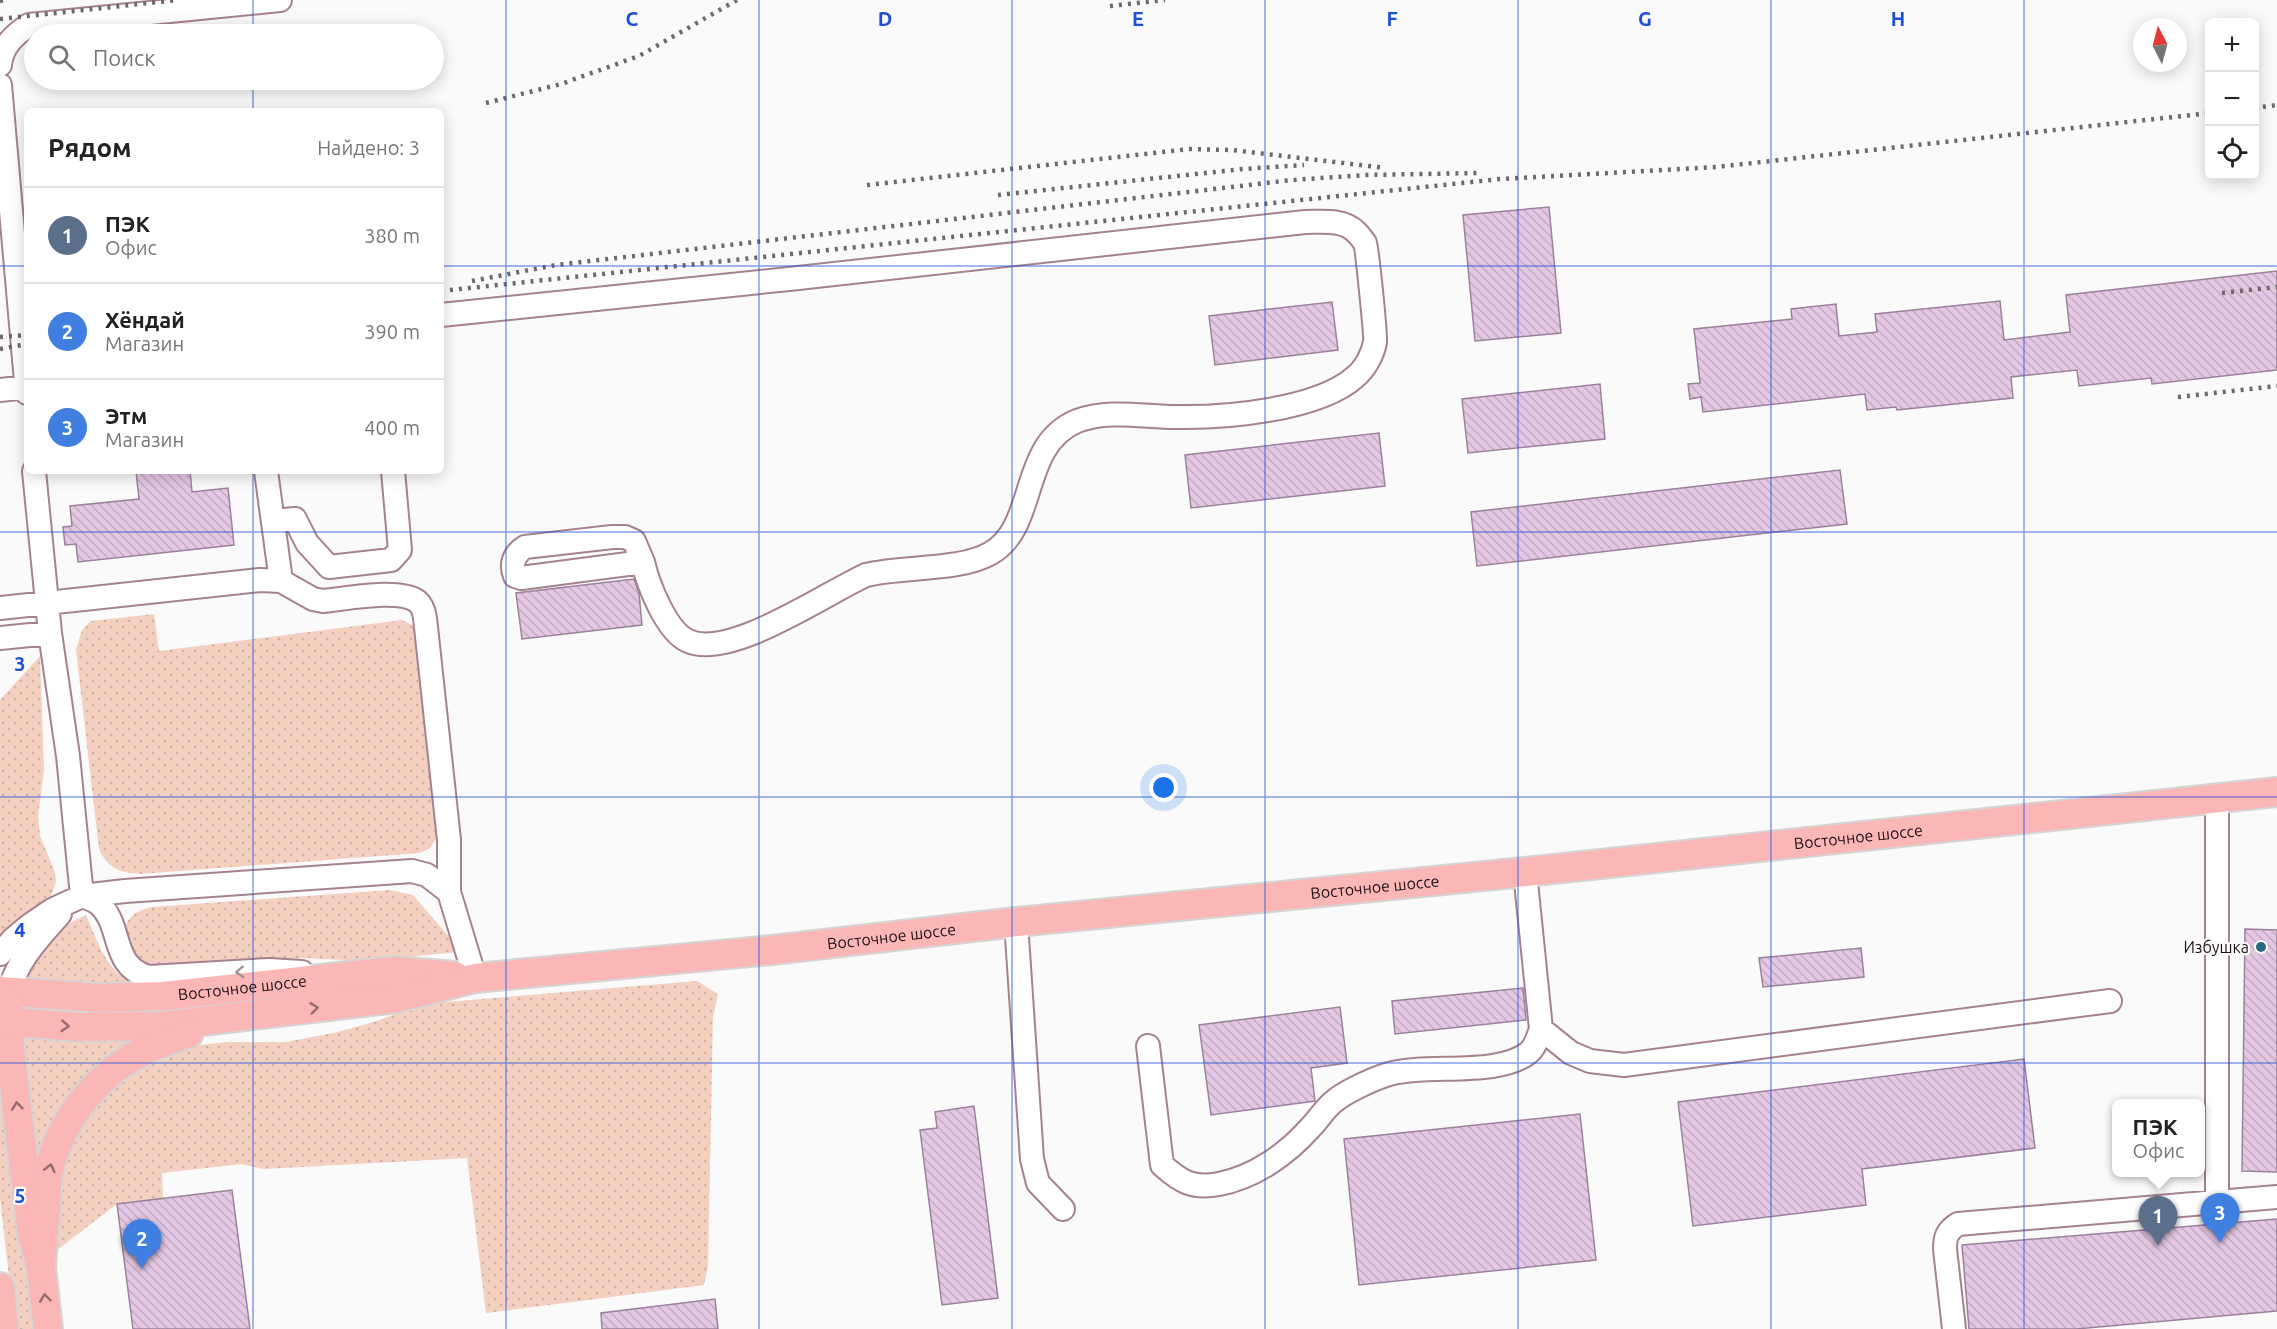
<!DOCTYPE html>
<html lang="ru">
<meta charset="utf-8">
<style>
body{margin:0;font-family:Ubuntu,sans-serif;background:#f6f6f6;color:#222}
.controls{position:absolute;right:18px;top:18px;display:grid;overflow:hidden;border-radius:9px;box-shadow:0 3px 15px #0003}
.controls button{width:54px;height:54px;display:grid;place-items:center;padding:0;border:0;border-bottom:2px solid #e0e0e0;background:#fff;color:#222;font:30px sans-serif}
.compass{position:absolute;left:2133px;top:18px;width:54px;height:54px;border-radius:50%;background:#fff;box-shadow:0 3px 15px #0003;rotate:354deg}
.you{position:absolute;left:1164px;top:788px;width:21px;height:21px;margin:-15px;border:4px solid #fff;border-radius:50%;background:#1a73e8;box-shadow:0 0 0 9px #1a73e833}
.badge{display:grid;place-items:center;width:39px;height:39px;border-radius:50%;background:#b45309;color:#fff;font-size:20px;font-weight:700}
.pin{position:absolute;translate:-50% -50px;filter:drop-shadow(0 2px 3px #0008)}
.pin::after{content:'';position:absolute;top:32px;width:21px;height:18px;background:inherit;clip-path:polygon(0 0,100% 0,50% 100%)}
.popup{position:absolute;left:2112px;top:1099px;width:93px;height:78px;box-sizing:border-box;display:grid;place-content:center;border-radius:9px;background:#fff;filter:drop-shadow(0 2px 4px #0005);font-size:20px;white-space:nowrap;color:#767676}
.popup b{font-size:22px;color:#222}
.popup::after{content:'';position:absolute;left:50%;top:100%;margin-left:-12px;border:12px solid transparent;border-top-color:#fff}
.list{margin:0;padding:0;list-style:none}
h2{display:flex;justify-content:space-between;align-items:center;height:78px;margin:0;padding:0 24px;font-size:26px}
h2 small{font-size:20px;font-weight:400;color:#767676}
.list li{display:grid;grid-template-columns:39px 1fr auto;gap:18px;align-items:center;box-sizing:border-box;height:96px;padding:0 24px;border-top:2px solid #e0e0e0}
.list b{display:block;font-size:22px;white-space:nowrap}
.list p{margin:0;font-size:20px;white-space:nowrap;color:#767676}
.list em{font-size:20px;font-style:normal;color:#767676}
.icon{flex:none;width:33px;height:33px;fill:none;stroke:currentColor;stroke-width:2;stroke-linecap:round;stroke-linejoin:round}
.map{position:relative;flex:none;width:2277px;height:1329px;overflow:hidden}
.search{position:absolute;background:#fff;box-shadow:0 3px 15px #0003;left:24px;top:24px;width:420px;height:66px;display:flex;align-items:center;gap:15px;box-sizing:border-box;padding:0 21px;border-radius:33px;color:#767676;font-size:22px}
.panel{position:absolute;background:#fff;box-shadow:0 3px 15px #0003;left:24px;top:108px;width:420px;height:366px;border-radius:9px}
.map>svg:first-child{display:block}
</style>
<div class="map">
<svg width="2277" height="1329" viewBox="0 0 2277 1329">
<defs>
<pattern id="grass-dots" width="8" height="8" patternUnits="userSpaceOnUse" patternTransform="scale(1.5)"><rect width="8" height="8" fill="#f3d0c0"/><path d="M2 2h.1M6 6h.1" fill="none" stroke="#d0b2a4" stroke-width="1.8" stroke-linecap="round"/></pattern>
<pattern id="building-back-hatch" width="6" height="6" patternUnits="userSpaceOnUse" patternTransform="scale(1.5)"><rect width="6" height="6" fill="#e4c8e3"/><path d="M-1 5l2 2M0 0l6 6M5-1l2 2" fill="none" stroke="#c3abc2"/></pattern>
</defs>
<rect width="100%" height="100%" fill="#fafafa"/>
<path fill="url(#grass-dots)" d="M154,614L159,651L402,620L414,626L418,639L439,834L430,848L420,853L139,874C118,872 108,868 99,849L76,650L82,630L91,621Z
M40,656L44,770L38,816L40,836L55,872L56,882L49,901L0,942V700Z
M390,890L413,895L457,946L458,952L367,961L302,958L160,970L138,964L124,933C127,916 136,911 152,907Z
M86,915C99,944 106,973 138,986L19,982L59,928Z
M697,981L718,994L713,1017L708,1266L704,1285L486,1313L467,1158L264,1169L241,1164L162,1173L163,1199L117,1204L57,1250V1213L61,1174L76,1136L92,1111L119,1084L156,1060L193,1046L226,1042H286L333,1033L374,1022L422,1004Z
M21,1035L141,1039L36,1168Z
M0,1057L34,1329H15L0,1198Z"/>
<path fill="url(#building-back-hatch)" stroke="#9b829b" stroke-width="1.5" d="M1549,207L1561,333L1475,341L1463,215Z
M2277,271V370L2152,384L2151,378L2079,386L2077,370L2011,377L2013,398L1897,410L1896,407L1867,410L1865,394L1703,412L1701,397L1690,399L1688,384L1700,383L1694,329L1792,319L1791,309L1836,304L1839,336L1877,332L1875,314L2000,301L2004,340L2070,332L2066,295Z
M1332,302L1338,350L1215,365L1209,316Z
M1600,384L1605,439L1468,453L1462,399Z
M1379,433L1385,486L1191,508L1185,455Z
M1840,470L1847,524L1477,566L1471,512Z
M136,471H190L192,492L228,488L234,545L78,562L76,544L65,545L63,527L72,526L70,506L139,499Z
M634,579L639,593L642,625L522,639L516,593Z
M2245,929L2277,930V1172L2242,1171Z
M1861,948L1864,977L1763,987L1759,958Z
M1523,988L1526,1020L1395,1034L1392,1001Z
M1340,1007L1347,1063L1311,1068L1315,1101L1211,1115L1199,1025Z
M2024,1059L2035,1148L1862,1169L1866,1205L1693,1226L1678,1102Z
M974,1106L998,1298L942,1305L920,1130L937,1128L935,1112Z
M1580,1114L1596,1260L1359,1285L1344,1139Z
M232,1190L250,1329H133L117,1204Z
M2277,1219V1311L2076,1329H1969L1962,1245Z
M715,1299L718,1329H602L601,1313Z"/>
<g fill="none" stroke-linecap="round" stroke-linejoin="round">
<g stroke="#a6828f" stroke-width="26">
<path id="minor" d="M0,65C2,46 14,35 29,25L280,0
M0,85L27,393
M441,315L789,279L1305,222C1322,222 1343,219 1356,232C1359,235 1363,240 1365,243C1367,248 1376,336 1375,342C1373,354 1365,369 1355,377C1318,410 1225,418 1176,417C1144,417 1109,409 1077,421C1019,445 1038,526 991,553C961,571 903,566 866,575C826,593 730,660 688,641C666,631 648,584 643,562L521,578L515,576C510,564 514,554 525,547L612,537H625L634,541L643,562
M0,390L26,387
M34,471L50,633L68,756L82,896
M266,471L281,581
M273,521L295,519L307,543L329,567L391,560L400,550L393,471
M0,608L260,580L281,581L313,599L323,601C346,599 398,588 417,601C422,605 424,611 425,618L449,840V892L427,875L412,871L125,891L82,896L52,910L30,925L13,939L0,954
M0,638L50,633
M2217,799V1202L2277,1197
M449,892L475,978
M82,896C88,898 94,900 99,904C123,925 110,967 149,977L269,970L302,972
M1016,922L1032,1159L1038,1183L1063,1209
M9,992C17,960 39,938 60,914
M1541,1029L1571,1053L1590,1061L1624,1065L2110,1001
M1148,1046L1162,1165C1181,1182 1193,1189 1219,1184C1255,1177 1287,1154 1311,1127C1318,1120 1324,1110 1332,1103C1344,1092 1373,1079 1389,1074C1427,1063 1498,1077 1528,1053C1535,1048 1538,1037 1541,1029L1525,872
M1954,1329L1945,1249C1945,1237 1947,1231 1958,1224L2217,1202"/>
</g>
<g stroke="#d6d4d5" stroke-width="32">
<g id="major">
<path id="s1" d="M0,991L98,998L163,996L394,971L455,976"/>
<path d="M7,1003L11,1059L32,1234L41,1268L48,1329"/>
<path id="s2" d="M0,1021L78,1027L161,1026L397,998L475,978L772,950L1016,922L1525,872L2277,792"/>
<path d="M41,1268C42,1248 44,1228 46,1208C47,1196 46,1183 49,1171C59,1123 95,1077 138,1054C154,1045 172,1039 189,1033"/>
<path d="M0,1287L4,1329"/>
</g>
</g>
<use href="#minor" stroke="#fff" stroke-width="22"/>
<use href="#major" stroke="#fbb6b6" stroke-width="28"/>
<path stroke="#70676b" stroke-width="4.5" stroke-dasharray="3 6" stroke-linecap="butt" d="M0,1L7,0
M1110,6L1165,0
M0,19L177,0
M486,103L561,84L639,56L737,0
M2254,108L2277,105
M867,185L1189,149L1232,150L1386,168
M998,195L1243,169L1304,165
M472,281L556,265L1292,180L1366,175L1479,173
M441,291L1500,179L1716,167L2210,113
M2222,293L2277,287
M0,337L27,335
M0,349L27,344
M2178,397L2277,386"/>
</g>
<defs><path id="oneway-chevron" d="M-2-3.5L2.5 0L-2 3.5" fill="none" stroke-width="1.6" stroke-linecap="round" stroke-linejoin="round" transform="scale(1.5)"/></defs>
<use stroke="#9a9497" href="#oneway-chevron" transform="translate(240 972) rotate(177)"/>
<g stroke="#986c6e">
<use href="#oneway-chevron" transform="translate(314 1008) rotate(-7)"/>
<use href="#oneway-chevron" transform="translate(65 1026) rotate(4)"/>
<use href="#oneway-chevron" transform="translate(17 1106) rotate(-97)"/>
<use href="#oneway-chevron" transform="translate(50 1168) rotate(-77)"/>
<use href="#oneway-chevron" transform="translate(45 1298) rotate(-97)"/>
</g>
<path fill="none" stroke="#1d4ed8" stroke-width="1.5" stroke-opacity="0.55" d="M253,0V34M506,0V1329M759,0V1329M1012,0V1329M1265,0V1329M1518,0V1329M1771,0V1329M2024,0V1329M253,80V111M0,266H27M441,266H2277M253,471V1329M0,532H2277M0,797H2277M0,1063H2277"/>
<circle fill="#296b7e" stroke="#fafafa" stroke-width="2" cx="2261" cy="947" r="6"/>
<g text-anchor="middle" stroke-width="4.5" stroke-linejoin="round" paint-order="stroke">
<g font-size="16" fill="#1e1117" stroke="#fafafa">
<text dy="6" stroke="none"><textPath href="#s2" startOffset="1870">Восточное шоссе</textPath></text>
<text dy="6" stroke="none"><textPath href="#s2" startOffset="1384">Восточное шоссе</textPath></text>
<text dy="6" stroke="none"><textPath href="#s2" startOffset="898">Восточное шоссе</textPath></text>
<text dy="6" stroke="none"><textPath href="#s1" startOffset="243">Восточное шоссе</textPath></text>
</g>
<g font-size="16" fill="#1e1117" stroke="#fafafa" text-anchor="end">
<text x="2249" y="953">Избушка</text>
</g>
</g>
<g font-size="20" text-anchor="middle" font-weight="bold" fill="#1d4ed8" stroke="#fafafa" stroke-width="4.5" stroke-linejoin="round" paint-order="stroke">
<text x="632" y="26">C</text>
<text x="885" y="26">D</text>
<text x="1138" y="26">E</text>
<text x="1392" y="26">F</text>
<text x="1645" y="26">G</text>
<text x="1898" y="26">H</text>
<text x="20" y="671">3</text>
<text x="20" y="937">4</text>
<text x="20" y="1203">5</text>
</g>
</svg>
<div class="controls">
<button>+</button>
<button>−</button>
<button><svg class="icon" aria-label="locate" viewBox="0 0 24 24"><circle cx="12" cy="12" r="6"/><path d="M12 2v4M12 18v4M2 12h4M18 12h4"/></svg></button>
</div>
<svg class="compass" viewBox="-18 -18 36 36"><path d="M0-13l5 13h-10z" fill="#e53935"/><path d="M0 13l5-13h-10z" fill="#767676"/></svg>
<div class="you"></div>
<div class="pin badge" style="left:2158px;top:1246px;background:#5c6f8a">1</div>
<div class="popup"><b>ПЭК</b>Офис</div>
<div class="pin badge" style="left:142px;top:1269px;background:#3f7fe0">2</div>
<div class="pin badge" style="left:2220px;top:1243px;background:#3f7fe0">3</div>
<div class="search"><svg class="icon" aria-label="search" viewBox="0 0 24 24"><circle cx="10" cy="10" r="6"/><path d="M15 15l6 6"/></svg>Поиск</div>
<section class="panel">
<h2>Рядом<small>Найдено: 3</small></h2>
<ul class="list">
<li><span class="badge" style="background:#5c6f8a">1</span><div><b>ПЭК</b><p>Офис</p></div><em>380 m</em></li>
<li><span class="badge" style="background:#3f7fe0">2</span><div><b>Хёндай</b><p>Магазин</p></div><em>390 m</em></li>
<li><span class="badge" style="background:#3f7fe0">3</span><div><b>Этм</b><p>Магазин</p></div><em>400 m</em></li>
</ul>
</section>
</div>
